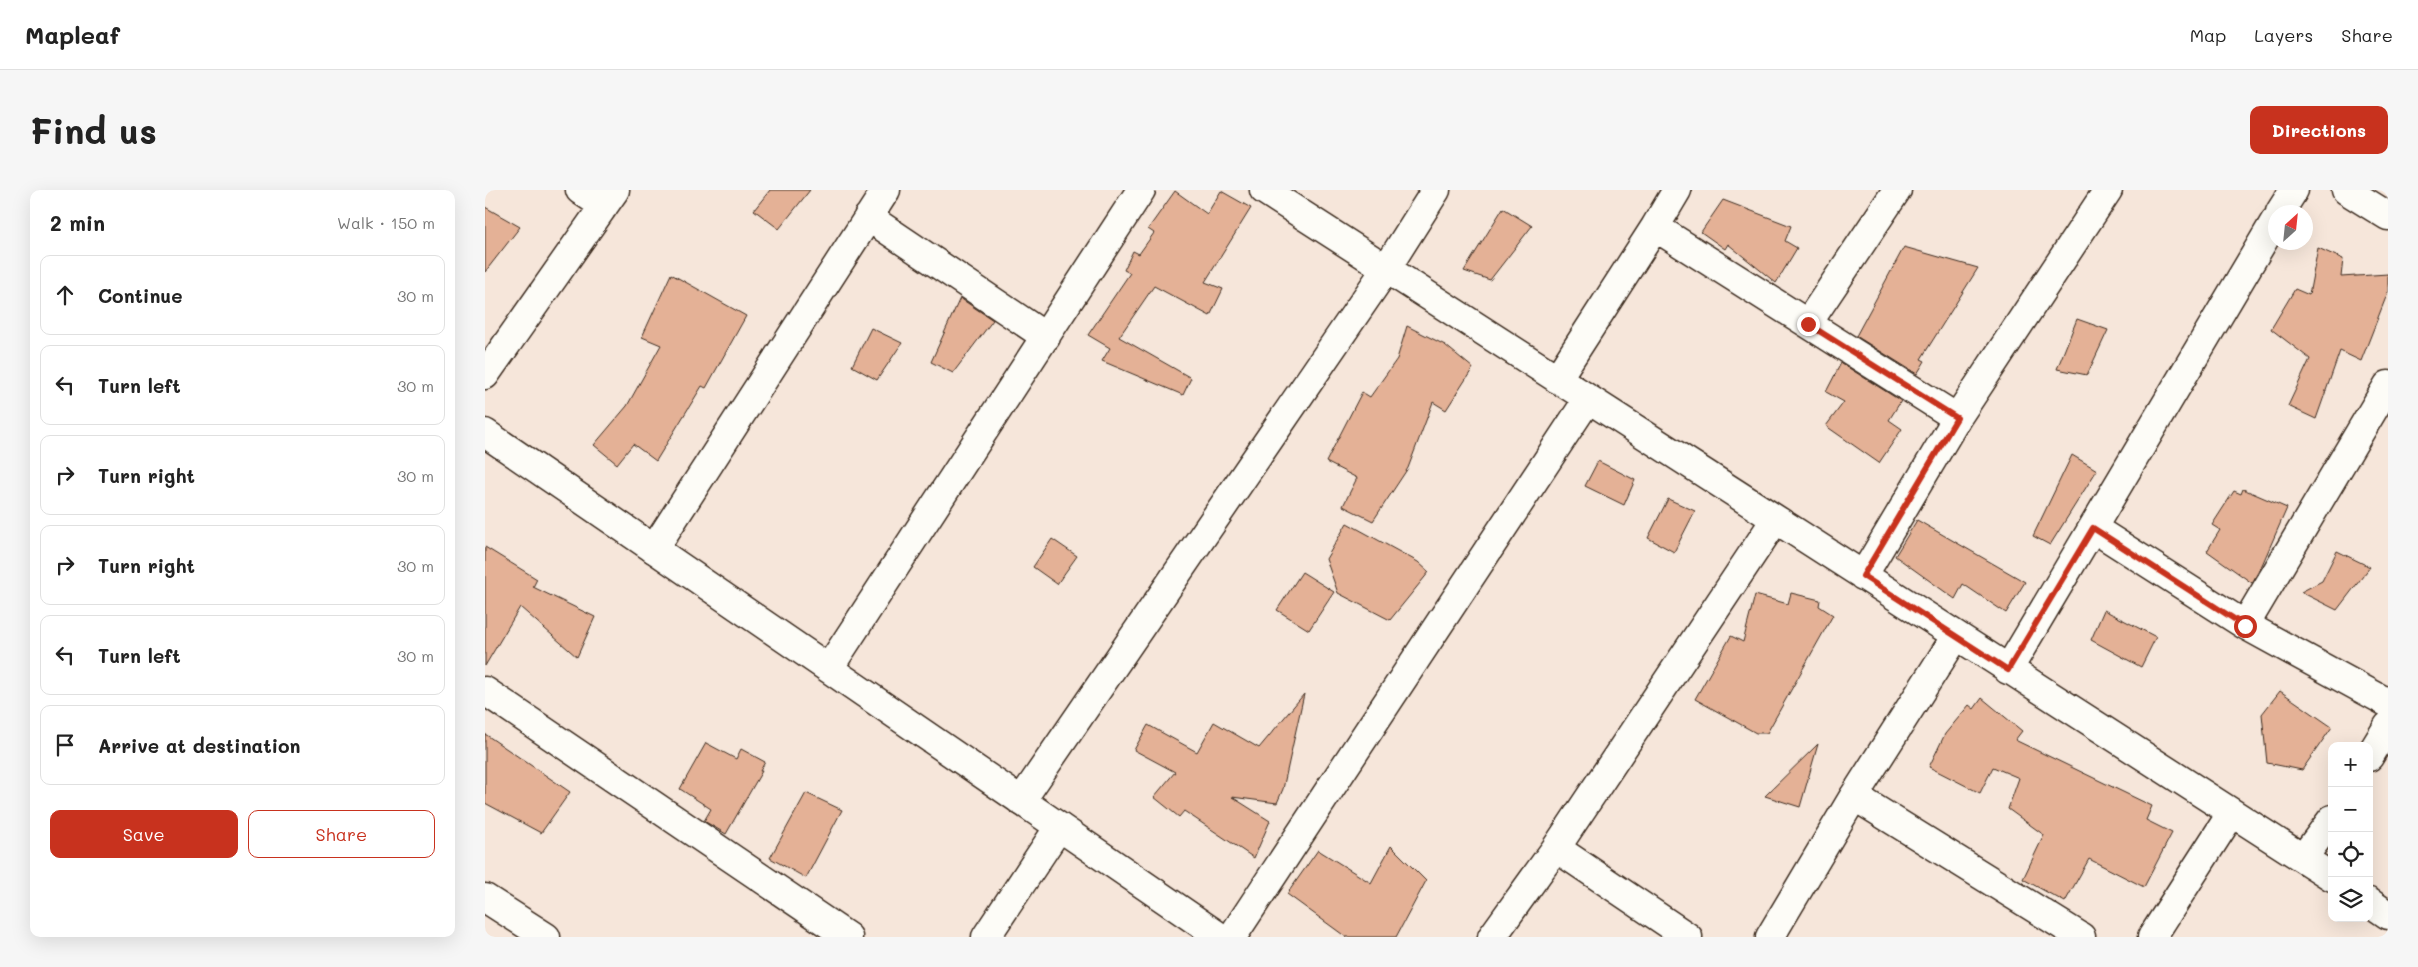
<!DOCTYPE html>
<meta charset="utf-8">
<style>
body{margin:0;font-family:Mali,sans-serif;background:#f6f6f6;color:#222}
.controls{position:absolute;right:15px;bottom:15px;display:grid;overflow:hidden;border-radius:10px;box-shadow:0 5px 20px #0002}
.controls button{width:45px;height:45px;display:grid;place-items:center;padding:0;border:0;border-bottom:1px solid #e0e0e0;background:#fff;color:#222;font:25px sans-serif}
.compass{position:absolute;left:1783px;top:15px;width:45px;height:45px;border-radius:50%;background:#fff;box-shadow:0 5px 20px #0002;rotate:27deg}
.stop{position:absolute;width:15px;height:15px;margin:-11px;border:4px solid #c8321e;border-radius:50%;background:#fff}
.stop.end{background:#c8321e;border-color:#fff;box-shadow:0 1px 5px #0008}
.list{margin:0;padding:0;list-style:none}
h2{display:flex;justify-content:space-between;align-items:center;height:65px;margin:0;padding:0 20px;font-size:21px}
h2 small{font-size:16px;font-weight:400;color:#767676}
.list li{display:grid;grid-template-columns:32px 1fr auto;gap:15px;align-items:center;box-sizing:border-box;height:80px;margin:0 10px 10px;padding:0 10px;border:1px solid #e0e0e0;border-radius:10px}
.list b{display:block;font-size:19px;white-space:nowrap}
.list em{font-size:16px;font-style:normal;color:#767676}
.actions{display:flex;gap:10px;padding:15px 20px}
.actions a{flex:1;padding:11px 0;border:1px solid #c8321e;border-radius:10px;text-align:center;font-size:18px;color:#c8321e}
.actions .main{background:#c8321e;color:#fff}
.icon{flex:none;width:28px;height:28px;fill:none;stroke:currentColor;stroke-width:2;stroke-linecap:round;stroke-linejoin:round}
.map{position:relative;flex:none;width:1903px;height:747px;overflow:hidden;border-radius:10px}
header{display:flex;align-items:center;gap:30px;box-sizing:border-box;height:70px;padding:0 25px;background:#fff;border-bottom:1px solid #e0e0e0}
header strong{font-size:24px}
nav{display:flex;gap:28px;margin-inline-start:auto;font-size:18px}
.intro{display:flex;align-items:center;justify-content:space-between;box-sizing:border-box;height:120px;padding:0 30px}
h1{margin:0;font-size:35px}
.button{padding:12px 22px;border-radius:10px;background:#c8321e;color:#fff;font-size:18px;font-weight:700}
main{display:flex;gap:30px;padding:0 30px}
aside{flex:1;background:#fff;border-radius:10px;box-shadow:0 5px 20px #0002}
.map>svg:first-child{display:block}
</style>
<header>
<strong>Mapleaf</strong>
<nav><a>Map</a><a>Layers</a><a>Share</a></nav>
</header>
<div class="intro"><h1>Find us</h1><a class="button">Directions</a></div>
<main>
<aside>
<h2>2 min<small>Walk · 150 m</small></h2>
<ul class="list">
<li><svg class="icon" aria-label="ahead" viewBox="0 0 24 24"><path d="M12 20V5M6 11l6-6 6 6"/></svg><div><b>Continue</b></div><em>30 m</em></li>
<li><svg class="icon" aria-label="left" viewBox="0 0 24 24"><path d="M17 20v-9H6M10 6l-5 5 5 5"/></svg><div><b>Turn left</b></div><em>30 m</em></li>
<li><svg class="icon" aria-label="right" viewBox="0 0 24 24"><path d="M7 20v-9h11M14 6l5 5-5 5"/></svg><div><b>Turn right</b></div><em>30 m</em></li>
<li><svg class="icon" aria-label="right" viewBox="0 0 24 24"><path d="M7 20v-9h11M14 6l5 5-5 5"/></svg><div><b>Turn right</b></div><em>30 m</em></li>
<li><svg class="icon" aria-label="left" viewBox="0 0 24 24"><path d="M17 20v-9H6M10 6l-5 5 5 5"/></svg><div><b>Turn left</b></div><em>30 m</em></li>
<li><svg class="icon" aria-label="arrive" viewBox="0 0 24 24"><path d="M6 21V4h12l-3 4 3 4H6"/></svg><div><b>Arrive at destination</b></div></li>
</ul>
<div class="actions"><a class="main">Save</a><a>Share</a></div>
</aside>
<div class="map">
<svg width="1903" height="747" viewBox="0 0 1903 747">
<rect width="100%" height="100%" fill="#f6e6da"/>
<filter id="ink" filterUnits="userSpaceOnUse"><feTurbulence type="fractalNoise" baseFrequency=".02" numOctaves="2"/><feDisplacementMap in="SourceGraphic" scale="10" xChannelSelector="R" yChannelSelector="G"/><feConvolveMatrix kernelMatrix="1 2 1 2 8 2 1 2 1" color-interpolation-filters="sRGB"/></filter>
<g filter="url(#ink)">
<path fill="#e4b196" stroke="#3b2a1e" d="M285,0H325L294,39L269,20Z
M690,1L722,24L736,1L766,18L720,92L738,99L725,126L669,96L634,147L706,188L698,205L617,171L625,158L603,145L645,83L639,80L648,61L654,64L669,43L663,39Z
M1238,10L1306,36L1300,51L1312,58L1291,93L1243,54L1240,59L1216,42Z
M0,17L35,37L0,82Z
M1018,18L1047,36L1005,90L979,81Z
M1419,57L1493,78L1436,169L1440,171L1432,184L1371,146Z
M1833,58L1858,69L1856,87L1903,84V102L1876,171L1855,161L1831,229L1803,216L1825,169L1786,139L1810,99L1824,105Z
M186,84L261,126L221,198L217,196L171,271L148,254L132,274L109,255L142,216L176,155L157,147Z
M475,108L508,130L468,183L446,172Z
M1592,129L1623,140L1602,185L1572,179Z
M922,136L960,155L988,178L961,220L948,212L923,278L888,331L858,316L872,288L841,272L877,202L885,207L912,169Z
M386,138L417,153L392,190L367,176Z
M1356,173L1416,211L1404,230L1417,239L1394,273L1341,236L1359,212L1341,202Z
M1587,265L1612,280L1565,355L1548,346Z
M1113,271L1150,290L1139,315L1100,296Z
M1758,299L1802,318L1777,375L1767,393L1722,361L1735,340L1727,335L1749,301L1756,304Z
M1183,309L1210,321L1189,362L1163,348Z
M1432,330L1540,392L1521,423L1478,394L1470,409L1410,366Z
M862,333L933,372L944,382L905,430L853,403L841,369Z
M567,349L592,366L572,394L548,377Z
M0,357L52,389L48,397L110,427L92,467L35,417L0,476Z
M1852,361L1885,377L1852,420L1816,402L1837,391Z
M817,382L849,402L824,440L792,420Z
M1306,403L1335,410L1334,416L1348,425L1282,543H1271L1210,509L1246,446L1258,452L1270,405L1303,414Z
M1619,420L1671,447L1656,477L1606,450Z
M1795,501L1847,537L1817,580L1782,573L1777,524Z
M819,504L798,599L792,613L747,607L785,631L769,668L699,621L694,627L669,607L690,582L649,560L663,535L712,562L729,532L774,558Z
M1497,508L1537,541L1530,550L1667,616L1661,630L1687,643L1659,697L1604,669L1580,712L1538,689L1559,645L1523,619L1534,588L1508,577L1495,603L1444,577L1460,544L1484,515L1489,519Z
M0,544L85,602L56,643L0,613Z
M221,553L251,569L256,559L280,572L275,581H277L241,644L219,631L226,619L195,599Z
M1333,554L1315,617L1280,606Z
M321,603L357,620L321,688L285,668Z
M906,656L941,691L911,747H861L802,704L833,660L886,693Z"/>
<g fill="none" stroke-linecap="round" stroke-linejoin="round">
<g stroke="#3b2a1e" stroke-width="31">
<path id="street" d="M95,0L119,16
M779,0L1847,687
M1861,0L1903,26
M1795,22L1809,0
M383,27L561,147
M1170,37L1472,228
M1323,133L1412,0
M0,185L130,0
M1072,189L1170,37L1192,0
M1608,338L1760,435L1903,513
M169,359L401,0
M1378,386L1472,228L1623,0
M1760,435L1903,195
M344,478L656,0
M1523,480L1790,31
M0,501L363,747
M1884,567L1903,536
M1369,606L1596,747
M536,611L901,79L951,0
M1071,658L1203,747
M1818,668L1847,629
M0,708L61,747
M1884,712L1903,725
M501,747L574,637
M747,747L1103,209
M1007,747L1071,658L1290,330
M1285,747L1369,606L1471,446
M1667,747L1746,624"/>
</g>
<g stroke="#3b2a1e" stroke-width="31">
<path id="secondary" d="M0,243L735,747"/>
</g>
<use href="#street" stroke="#fdfcf7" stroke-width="28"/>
<use href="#secondary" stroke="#fdfcf7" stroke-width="28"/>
</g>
</g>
<g fill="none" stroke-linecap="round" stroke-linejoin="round" filter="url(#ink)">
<path stroke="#c8321e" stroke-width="6" d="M1323,134L1472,228L1378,386L1523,480L1608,338L1760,436"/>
</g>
</svg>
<div class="controls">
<button>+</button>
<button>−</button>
<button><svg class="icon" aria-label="locate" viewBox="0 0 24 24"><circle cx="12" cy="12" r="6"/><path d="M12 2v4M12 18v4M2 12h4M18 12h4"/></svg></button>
<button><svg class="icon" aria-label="layers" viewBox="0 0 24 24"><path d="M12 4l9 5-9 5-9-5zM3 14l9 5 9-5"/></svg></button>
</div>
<svg class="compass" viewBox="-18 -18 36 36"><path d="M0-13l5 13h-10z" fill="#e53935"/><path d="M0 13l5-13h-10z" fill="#767676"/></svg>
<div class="stop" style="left:1760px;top:436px"></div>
<div class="stop end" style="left:1323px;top:134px"></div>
</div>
</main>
